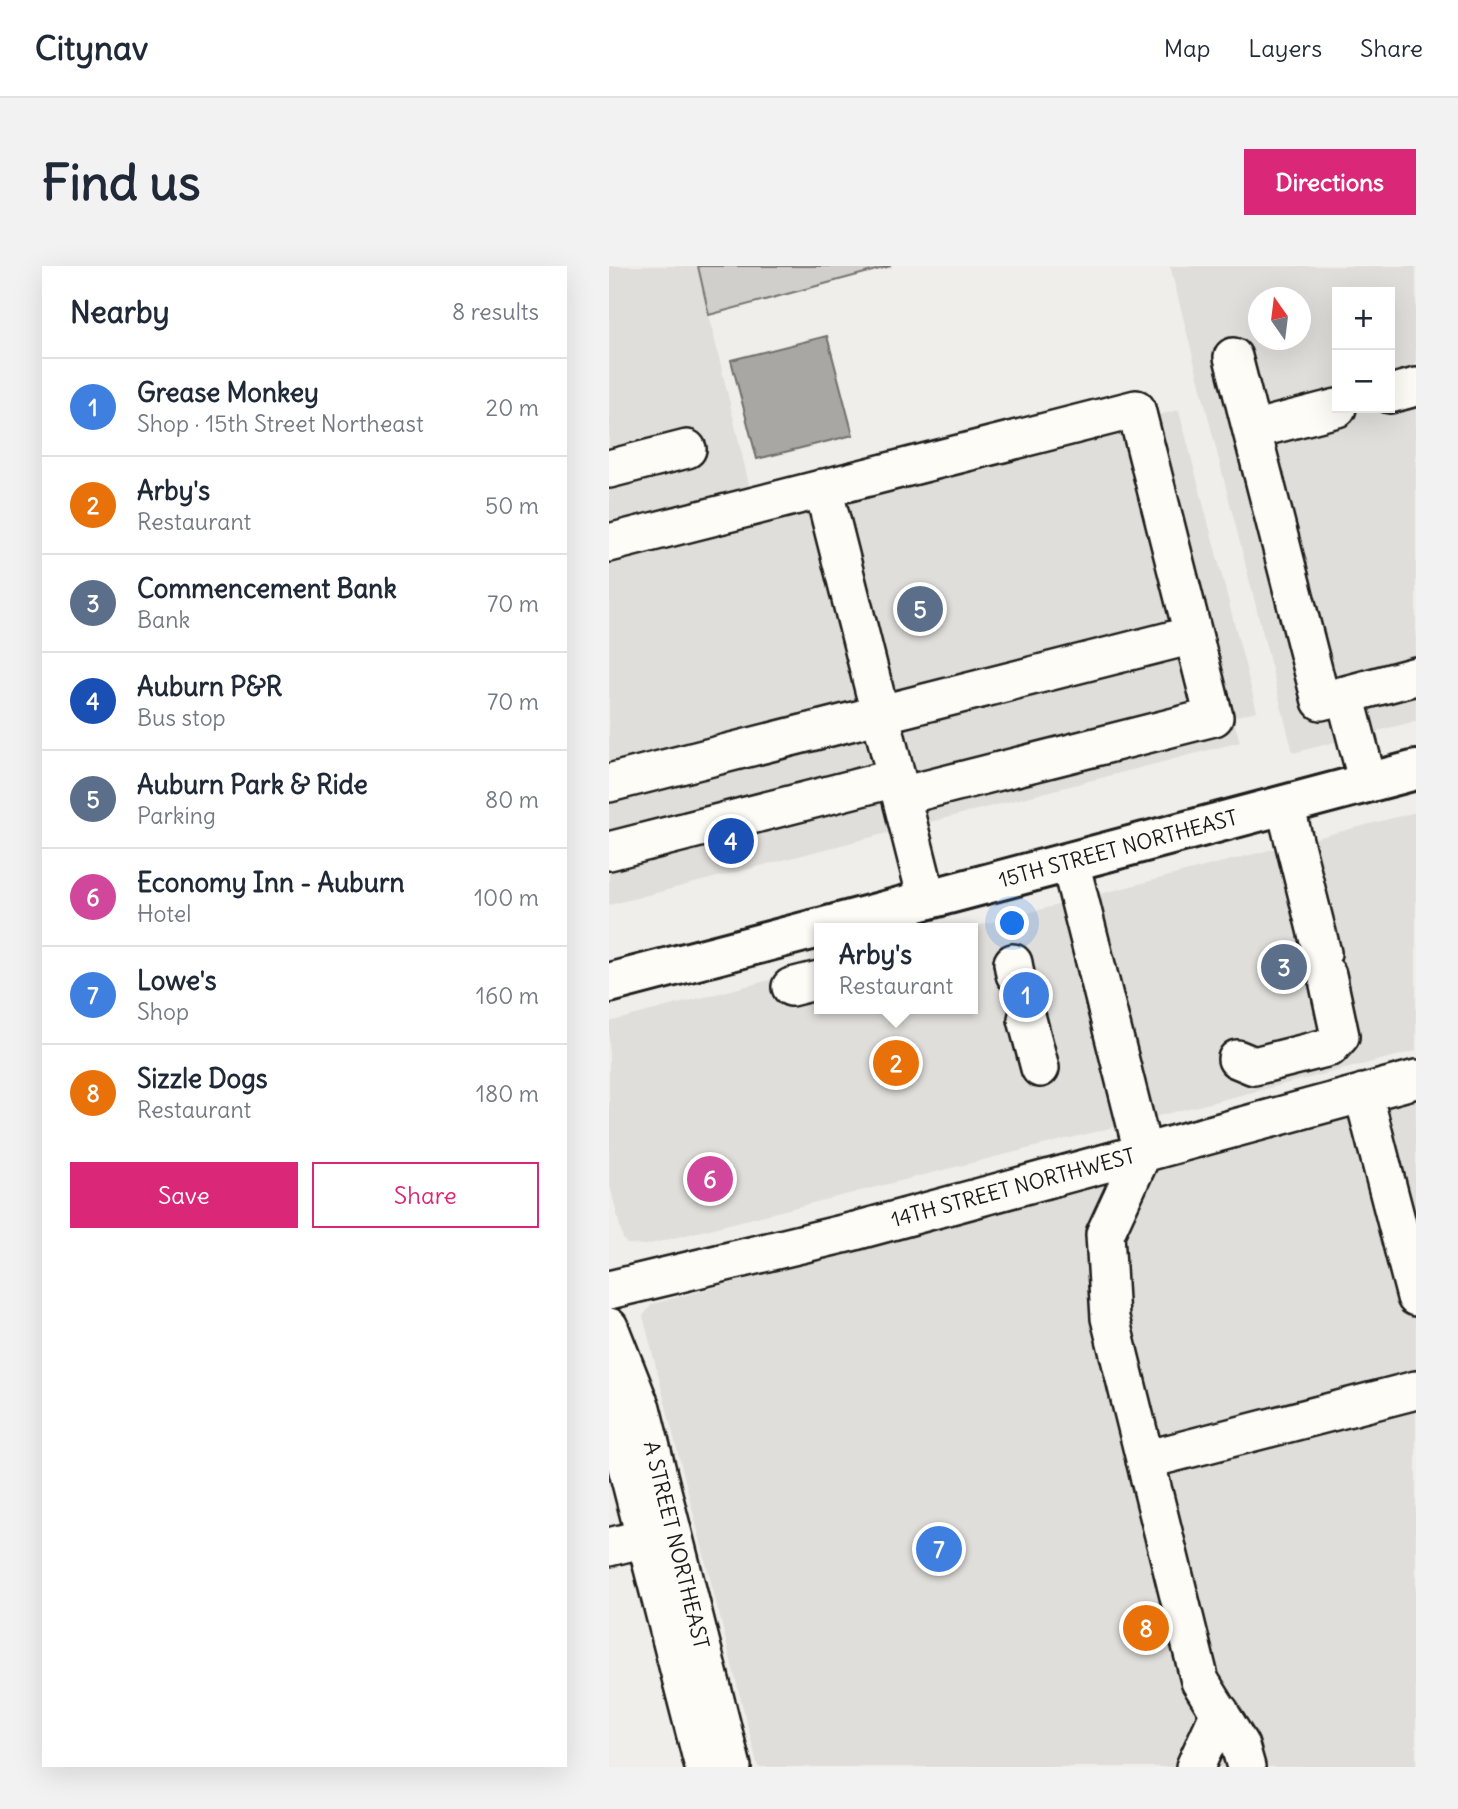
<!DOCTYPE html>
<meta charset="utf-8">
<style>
body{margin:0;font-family:Delius,sans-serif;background:#f2f2f3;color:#1f2937}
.controls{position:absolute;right:21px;top:21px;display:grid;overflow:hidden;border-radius:0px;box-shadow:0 7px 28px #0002}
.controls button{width:63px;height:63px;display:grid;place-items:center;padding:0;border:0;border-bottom:2px solid #e0e1e3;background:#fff;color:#1f2937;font:35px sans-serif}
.compass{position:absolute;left:639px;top:21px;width:63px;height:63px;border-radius:50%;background:#fff;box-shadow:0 7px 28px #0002;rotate:346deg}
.you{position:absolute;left:404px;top:658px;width:24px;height:24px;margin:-18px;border:5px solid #fff;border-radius:50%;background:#1a73e8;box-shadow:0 0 0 10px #1a73e833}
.badge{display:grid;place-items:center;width:46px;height:46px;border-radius:50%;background:#db2777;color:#fff;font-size:23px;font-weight:700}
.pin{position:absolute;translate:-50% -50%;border:4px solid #fff;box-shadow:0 2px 7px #0006}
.popup{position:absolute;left:205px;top:657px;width:164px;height:91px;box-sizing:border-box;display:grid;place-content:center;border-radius:0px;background:#fff;filter:drop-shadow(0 2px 5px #0005);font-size:23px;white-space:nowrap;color:#747a83}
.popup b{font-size:26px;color:#1f2937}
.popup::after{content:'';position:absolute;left:50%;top:100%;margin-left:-14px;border:14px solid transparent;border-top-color:#fff}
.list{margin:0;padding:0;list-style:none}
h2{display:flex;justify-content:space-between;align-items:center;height:91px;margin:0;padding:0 28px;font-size:30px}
h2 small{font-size:23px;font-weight:400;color:#747a83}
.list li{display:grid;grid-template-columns:46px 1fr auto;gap:21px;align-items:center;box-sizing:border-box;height:98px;padding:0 28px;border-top:2px solid #e0e1e3}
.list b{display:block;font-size:26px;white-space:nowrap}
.list p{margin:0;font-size:23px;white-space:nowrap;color:#747a83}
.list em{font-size:23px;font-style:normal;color:#747a83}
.actions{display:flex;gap:14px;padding:21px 28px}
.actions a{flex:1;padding:16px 0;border:2px solid #db2777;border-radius:0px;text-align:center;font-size:24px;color:#db2777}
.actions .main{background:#db2777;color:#fff}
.map{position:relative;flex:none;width:807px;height:1501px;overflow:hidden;border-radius:0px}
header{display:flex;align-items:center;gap:42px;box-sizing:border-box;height:98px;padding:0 35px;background:#fff;border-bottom:2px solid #e0e1e3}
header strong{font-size:33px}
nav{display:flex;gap:38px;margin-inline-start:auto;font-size:24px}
.intro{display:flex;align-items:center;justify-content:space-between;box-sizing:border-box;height:168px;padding:0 42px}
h1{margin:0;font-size:49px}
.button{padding:18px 32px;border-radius:0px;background:#db2777;color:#fff;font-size:24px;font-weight:700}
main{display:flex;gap:42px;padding:0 42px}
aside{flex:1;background:#fff;border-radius:0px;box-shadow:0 7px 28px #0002}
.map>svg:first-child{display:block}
</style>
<header>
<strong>Citynav</strong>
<nav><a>Map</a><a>Layers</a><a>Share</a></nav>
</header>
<div class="intro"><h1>Find us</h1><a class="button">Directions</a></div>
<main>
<aside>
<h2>Nearby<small>8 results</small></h2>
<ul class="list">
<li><span class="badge" style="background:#3f7fe0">1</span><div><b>Grease Monkey</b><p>Shop · 15th Street Northeast</p></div><em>20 m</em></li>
<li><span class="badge" style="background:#e8710a">2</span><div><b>Arby's</b><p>Restaurant</p></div><em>50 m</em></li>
<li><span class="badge" style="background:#5c6f8a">3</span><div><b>Commencement Bank</b><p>Bank</p></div><em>70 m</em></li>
<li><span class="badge" style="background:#1a4fb4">4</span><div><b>Auburn P&amp;R</b><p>Bus stop</p></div><em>70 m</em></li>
<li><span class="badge" style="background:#5c6f8a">5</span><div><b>Auburn Park &amp; Ride</b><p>Parking</p></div><em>80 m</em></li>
<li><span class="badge" style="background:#d1479c">6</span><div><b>Economy Inn - Auburn</b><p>Hotel</p></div><em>100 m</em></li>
<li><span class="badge" style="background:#3f7fe0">7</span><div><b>Lowe's</b><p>Shop</p></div><em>160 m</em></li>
<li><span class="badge" style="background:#e8710a">8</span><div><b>Sizzle Dogs</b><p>Restaurant</p></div><em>180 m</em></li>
</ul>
<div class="actions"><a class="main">Save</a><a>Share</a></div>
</aside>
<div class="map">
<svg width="807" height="1501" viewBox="0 0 807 1501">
<rect width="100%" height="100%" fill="#f0eeea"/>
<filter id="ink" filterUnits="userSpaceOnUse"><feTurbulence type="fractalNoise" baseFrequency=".0143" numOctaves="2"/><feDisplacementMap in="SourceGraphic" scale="14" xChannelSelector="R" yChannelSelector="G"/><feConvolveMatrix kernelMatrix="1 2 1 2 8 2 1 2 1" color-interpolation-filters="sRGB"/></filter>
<g filter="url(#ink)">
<path fill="#e0deda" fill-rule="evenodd" d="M0,0H282L100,49L142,227L538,123L545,150L570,144L648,445L624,451L631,476L0,639Z
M561,0H807V455L684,487ZM728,26H781V142H728ZM650,32H692V74H650Z
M807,546V785L37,979L18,978L14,973L0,916V756L210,701V743H364V662H360Z
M807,835V1501H149L34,1050L43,1038Z"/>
<path fill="#d0cfcc" stroke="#767674" stroke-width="2" d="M89,0H282L100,49Z"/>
<path fill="#a8a7a3" stroke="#706f6d" stroke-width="2" d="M218,70L244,169L148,193L122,94Z"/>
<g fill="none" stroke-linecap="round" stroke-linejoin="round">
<path stroke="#d0cecb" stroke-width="37" stroke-dasharray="37 18" stroke-linecap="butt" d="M406,708L418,753"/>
<g stroke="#1c1c1c" stroke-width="42">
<path id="minor" d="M624,91L712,435L736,429L759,517
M781,128L807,121
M643,164L728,142
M0,203L78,183
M214,222L318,633
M0,277L527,143L605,451L292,530
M736,429L807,410
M0,517L584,369
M676,539L713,687
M0,585L287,512
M461,596L534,886L496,968L501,1052L591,1415L631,1480L637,1501
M404,697L406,708
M182,721L210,714
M418,753L431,802
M628,793L645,800L721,781L731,770L718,709
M754,827L807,1031
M0,1024L246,965L807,813
M0,1061L32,1142L123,1501
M0,1117L4,1146L95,1501
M536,1194L807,1124
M0,1281L36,1272
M586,1501L611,1446"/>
</g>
<g stroke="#1c1c1c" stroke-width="44">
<path id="major" d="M211,662L807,504
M0,717L210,662"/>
</g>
<use href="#minor" stroke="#fdfcf7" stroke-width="37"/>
<use href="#major" stroke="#fdfcf7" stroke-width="38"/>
</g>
</g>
<g text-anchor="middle" stroke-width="6" stroke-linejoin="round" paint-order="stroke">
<g font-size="21" fill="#1c1c1c" stroke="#fdfcf7">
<text transform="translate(509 583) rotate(-15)" y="7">15TH STREET NORTHEAST</text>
<text transform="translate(404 922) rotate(-15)" y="7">14TH STREET NORTHWEST</text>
<text transform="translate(67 1279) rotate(76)" y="7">A STREET NORTHEAST</text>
</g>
</g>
</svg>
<div class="controls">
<button>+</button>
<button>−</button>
</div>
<svg class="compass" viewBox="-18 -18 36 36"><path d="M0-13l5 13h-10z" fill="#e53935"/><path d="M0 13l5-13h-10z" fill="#747a83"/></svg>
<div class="you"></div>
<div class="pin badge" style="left:417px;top:729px;background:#3f7fe0">1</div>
<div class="pin badge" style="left:287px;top:797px;background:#e8710a">2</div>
<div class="popup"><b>Arby's</b>Restaurant</div>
<div class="pin badge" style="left:675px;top:701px;background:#5c6f8a">3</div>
<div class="pin badge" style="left:122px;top:575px;background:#1a4fb4">4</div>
<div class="pin badge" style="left:311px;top:343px;background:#5c6f8a">5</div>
<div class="pin badge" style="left:101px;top:913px;background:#d1479c">6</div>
<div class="pin badge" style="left:330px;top:1283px;background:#3f7fe0">7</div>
<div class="pin badge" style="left:537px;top:1362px;background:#e8710a">8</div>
</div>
</main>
